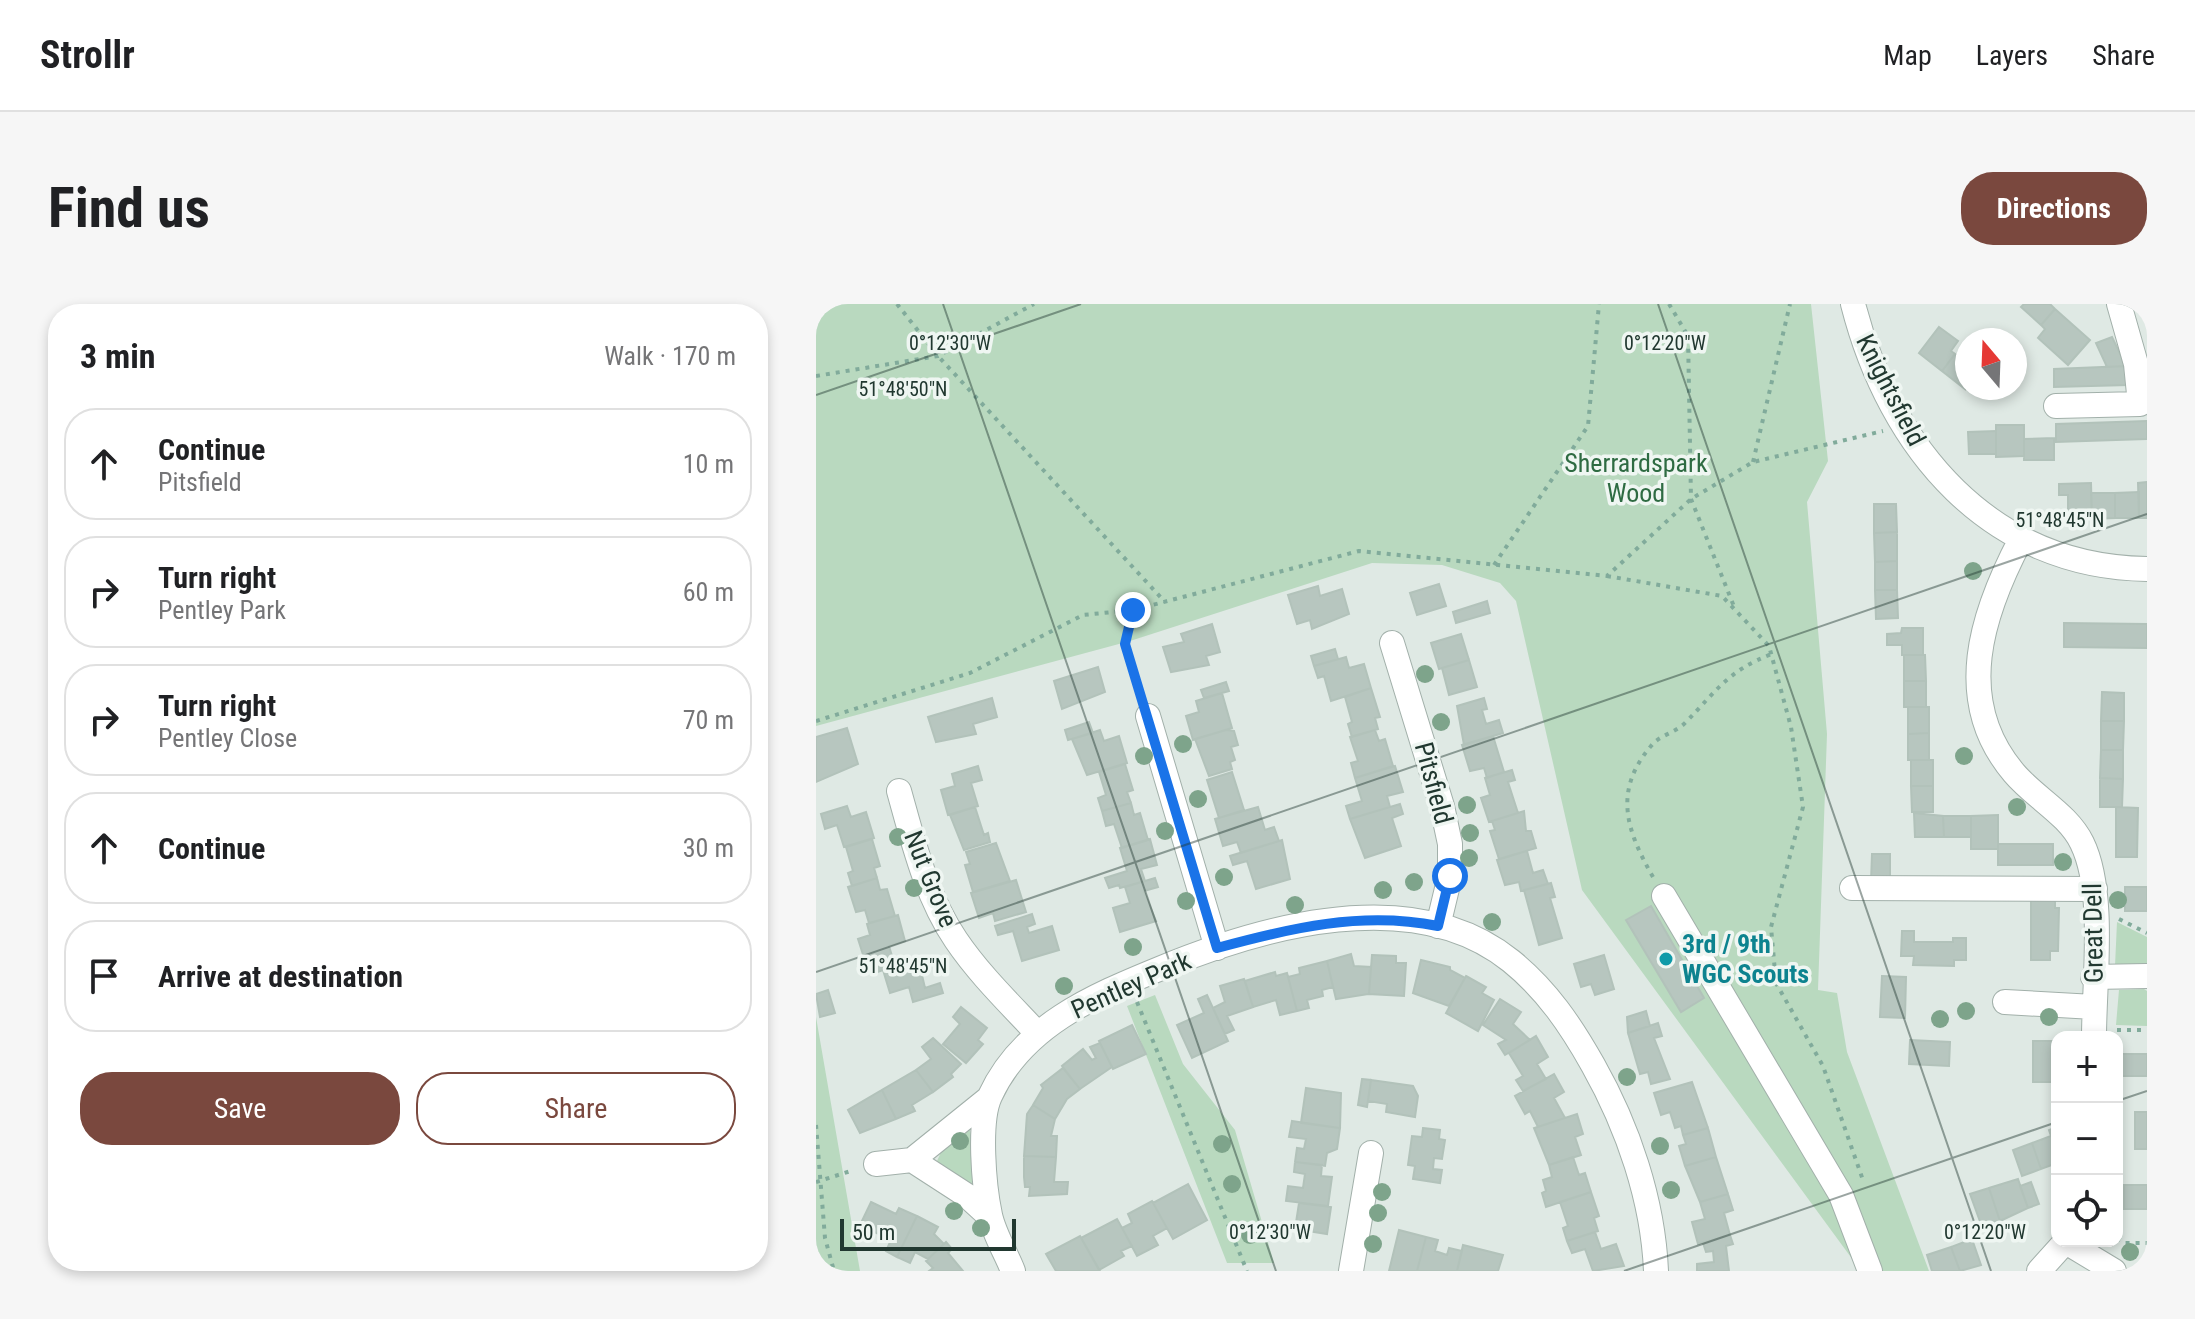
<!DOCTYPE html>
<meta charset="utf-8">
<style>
body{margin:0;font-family:"Roboto Condensed",sans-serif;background:#f6f6f6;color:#202124}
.controls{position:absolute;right:24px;bottom:24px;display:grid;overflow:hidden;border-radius:16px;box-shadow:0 4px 12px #0003}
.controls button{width:72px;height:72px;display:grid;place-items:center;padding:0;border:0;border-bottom:2px solid #e0e0e0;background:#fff;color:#202124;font:40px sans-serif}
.compass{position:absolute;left:1139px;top:24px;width:72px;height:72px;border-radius:50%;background:#fff;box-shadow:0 4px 12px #0003;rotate:341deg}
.scale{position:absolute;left:24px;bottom:20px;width:176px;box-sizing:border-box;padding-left:8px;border:4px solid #213830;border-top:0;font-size:22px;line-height:28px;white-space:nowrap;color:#213830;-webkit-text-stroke:6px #eff6f2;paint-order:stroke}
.stop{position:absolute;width:24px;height:24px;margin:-18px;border:6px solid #1a73e8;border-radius:50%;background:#fff}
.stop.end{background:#1a73e8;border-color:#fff;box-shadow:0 2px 8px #0008}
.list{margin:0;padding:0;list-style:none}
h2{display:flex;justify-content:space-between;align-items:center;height:104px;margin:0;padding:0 32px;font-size:34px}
h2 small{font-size:26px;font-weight:400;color:#757577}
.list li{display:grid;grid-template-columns:52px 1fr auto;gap:24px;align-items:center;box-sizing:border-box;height:112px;margin:0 16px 16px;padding:0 16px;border:2px solid #e0e0e0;border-radius:32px}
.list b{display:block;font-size:30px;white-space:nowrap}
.list p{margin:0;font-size:26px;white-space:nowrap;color:#757577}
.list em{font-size:26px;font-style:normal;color:#757577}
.actions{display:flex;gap:16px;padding:24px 32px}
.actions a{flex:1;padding:18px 0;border:2px solid #7a483e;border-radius:32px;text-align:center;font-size:28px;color:#7a483e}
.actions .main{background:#7a483e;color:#fff}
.icon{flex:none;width:44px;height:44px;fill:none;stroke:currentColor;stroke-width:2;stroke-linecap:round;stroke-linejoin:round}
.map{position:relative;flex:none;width:1331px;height:967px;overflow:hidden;border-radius:32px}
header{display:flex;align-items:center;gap:48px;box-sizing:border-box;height:112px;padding:0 40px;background:#fff;border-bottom:2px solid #e0e0e0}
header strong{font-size:38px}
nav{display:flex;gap:44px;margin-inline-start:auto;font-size:28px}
.intro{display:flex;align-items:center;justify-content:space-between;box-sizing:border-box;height:192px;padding:0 48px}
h1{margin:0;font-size:56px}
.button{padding:20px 36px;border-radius:32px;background:#7a483e;color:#fff;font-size:28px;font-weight:700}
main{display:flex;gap:48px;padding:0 48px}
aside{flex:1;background:#fff;border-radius:32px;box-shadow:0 4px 12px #0003}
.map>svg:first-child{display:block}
</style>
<header>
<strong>Strollr</strong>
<nav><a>Map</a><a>Layers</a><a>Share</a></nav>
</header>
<div class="intro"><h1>Find us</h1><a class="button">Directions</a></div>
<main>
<aside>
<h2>3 min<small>Walk · 170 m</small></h2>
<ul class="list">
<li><svg class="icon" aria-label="ahead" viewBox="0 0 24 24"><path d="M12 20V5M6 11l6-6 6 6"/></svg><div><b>Continue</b><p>Pitsfield</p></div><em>10 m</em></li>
<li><svg class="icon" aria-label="right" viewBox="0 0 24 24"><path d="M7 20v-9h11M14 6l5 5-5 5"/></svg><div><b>Turn right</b><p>Pentley Park</p></div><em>60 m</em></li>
<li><svg class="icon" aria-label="right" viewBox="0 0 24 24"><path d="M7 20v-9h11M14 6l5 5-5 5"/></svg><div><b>Turn right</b><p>Pentley Close</p></div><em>70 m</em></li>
<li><svg class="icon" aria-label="ahead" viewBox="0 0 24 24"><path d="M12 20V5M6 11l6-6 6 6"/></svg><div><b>Continue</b></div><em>30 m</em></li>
<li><svg class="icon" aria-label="arrive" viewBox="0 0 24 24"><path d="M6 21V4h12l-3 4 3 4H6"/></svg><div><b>Arrive at destination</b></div></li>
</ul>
<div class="actions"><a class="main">Save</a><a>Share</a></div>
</aside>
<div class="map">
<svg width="1331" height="967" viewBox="0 0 1331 967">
<rect width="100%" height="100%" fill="#dfe9e4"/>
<path fill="#b9d9bf" d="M0,0H995L1012,157L991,198L1011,430L1002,686L1021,689L1031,748L1113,967H1045L766,586L700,297L684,279L626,261L556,259L314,337L0,422Z
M1301,618L1331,633V662H1299Z
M1328,685L1331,687V722L1300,721L1303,686Z
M339,691L367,760L419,826L458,959H411L311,702Z
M0,713L44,967H0Z
M153,822L159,850L157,884L121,857L126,846Z"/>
<path fill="#b7c6bf" stroke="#b2c2ba" stroke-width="2" d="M1208,0H1234L1239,5L1225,21L1205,3Z
M1239,5L1274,36L1252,61L1222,34L1229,25L1225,21Z
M1123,23L1142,37L1135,47L1139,50L1126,67L1103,49Z
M1296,33L1310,62L1291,63L1280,39Z
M1139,50L1151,59L1149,85L1126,67Z
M1310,62L1312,81L1238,83V65Z
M1331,117V135L1240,138V120Z
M1180,121H1208V152L1180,153Z
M1180,127V150H1153L1152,128Z
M1238,134V156H1208V135Z
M1331,178V214H1323L1322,179Z
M1275,179L1276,215H1252V191H1243V180Z
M1323,188V214H1299V189Z
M1275,189H1299V214L1276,215Z
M1058,200H1080L1081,228L1058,229Z
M1081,228V257L1059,258L1058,229Z
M1081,257V286H1059V258Z
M623,280L630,302L601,311L594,289Z
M502,282L504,292L526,285L533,310L496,325L494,316L481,320L472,291Z
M1059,286H1081L1082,314L1060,315Z
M671,297L674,309L640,319L637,308Z
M1248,319L1331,320V344L1248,343Z
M396,320L404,348L390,352L393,361L355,368L347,343L368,338L365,330Z
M1086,324H1107V351H1086V341H1071V330L1085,329Z
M645,330L653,356L623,365L615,339Z
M519,345L522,355L498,362L495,352Z
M1088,351H1109L1110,377H1088Z
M530,353L533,364L548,360L555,384L515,397L508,372L502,374L498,362Z
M653,356L661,383L633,391L626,364Z
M282,363L289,388L246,405L238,377Z
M1088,377H1110V403H1088Z
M410,378L413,387L388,394L385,386Z
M555,384L564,413L559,414L562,425L536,433L532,420L536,418L529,393Z
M1286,388L1308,389V417H1285Z
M406,389L416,424L377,436L370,412L383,408L380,397Z
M176,394L181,413L157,420L160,430L120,438L112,413Z
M668,394L671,405L666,406L670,420L683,416L687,429L648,441L641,402Z
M1092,403H1113V429L1092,430Z
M1285,417H1308L1307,446H1285Z
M273,418L277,429L252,436L249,426Z
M31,424L42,460L0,478V433Z
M284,426L288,437L303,432L311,459L271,471L256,435Z
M410,426L418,427L422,441L415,443L419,456L414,458L416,465L393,472L379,435Z
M559,426L563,437L569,435L577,462L539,474L535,459L542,457L534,433Z
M1113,429V456H1092V430Z
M677,432L688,468L671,474L668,464L654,467L646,441Z
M1285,446H1307V475L1284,474Z
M1095,456H1117V482H1095Z
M309,460L317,486L311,488L315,499L286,507L282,494L290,491L283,468Z
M162,462L166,476L155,479L162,502L132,511L125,486L139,482L136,470Z
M579,462L587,488L571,492L574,503L534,515L530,502L546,497L539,474Z
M696,466L699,476L692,478L702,509L673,518L665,494L674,491L669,474Z
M416,468L428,506L403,514L391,476Z
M1284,474L1307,475L1306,503H1284Z
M1095,482H1117V508H1096Z
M315,499L318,511L324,509L332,536L306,544L298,520L290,522L286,507Z
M584,500L587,510L576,514L585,542L549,554L534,515Z
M31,502L35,513L50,508L58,534L28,543L21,521L9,525L5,510Z
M159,503L168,531L172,529L174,538L148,546L134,511Z
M442,503L449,526L458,523L463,537L425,549L421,538L407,542L399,515Z
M1300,503L1322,504L1321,553H1300Z
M708,507L710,527H715L720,544L683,555L674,527L679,526L676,517Z
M1098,509L1127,512L1128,533H1099Z
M1182,511V545H1155V512Z
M1127,512H1155V533H1128Z
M56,535L64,562L58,564L61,574L36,582L32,569L37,567L30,543Z
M334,535L341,561L325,565L329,577L304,584L303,581L293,584L289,574L311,567L304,544Z
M466,536L474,575L440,585L431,557L417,561L414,552Z
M180,539L194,577L157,588L149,561L154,560L150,548Z
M1182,540H1237V561H1182Z
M711,547L717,569L727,566L732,580L705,587L703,578L689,581L681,556Z
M1056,550H1074V578H1055Z
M61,574L64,586L71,585L79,612L53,619L49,606L40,608L32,583Z
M339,574L342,583L328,587L340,617L304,628L297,604L314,599L309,583Z
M200,576L210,608L179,617L177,609L163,614L155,589Z
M735,579L739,593L734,594L746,634L723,641L708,586Z
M1309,583H1331V607H1309Z
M1215,593L1239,594V604H1243L1242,647H1234V656H1215Z
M835,602L888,694L865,708L810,616Z
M216,610L219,620L211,623L213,629L236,622L243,646L206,657L197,627L182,631L179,622Z
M82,611L89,637L73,642L76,652L50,660L42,635L54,631L51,620Z
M1086,627H1098V638H1137V634H1150V656H1138V662L1097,661L1098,652H1085Z
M535,650L538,662L555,663L553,690L520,695L511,657Z
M556,651L580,652V659H590L588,692L553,690Z
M788,651L798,685L779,691L775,680L765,683L758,660Z
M73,653L75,662L102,654L109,684L124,679L127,689L97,698L93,683L74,689L67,666L59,669L56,658Z
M605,656L634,663V666L649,674L633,702L597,689Z
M511,657L517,683L506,686L507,692L491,696L493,704L481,707L472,673L484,670L483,664Z
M459,668L460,672L471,669L481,707L464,711L460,696L437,703L429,677Z
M650,672L670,683L666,689L678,696L662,727L630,709Z
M1066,672L1090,673L1089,714L1064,713Z
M428,675L437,703L411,712L418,726L409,730L397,704L409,698L404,682Z
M12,686L19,709L4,713L0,690Z
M391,691L412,737L376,754L361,721L388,709L382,695Z
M684,695L705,708L697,720L714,736L689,751L682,740L690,736L667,721Z
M145,703L171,724L162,736L167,740L150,759L127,740L144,720L137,713Z
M830,707L834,722L812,729L811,713Z
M842,719L846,732L838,734L854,775L835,780L832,768L824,770L812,729Z
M316,721L330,750L297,765L283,737Z
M720,732L732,753L721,760L730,775L707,787L700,776L707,772L693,749Z
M117,734L145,760L135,770L137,773L117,788L100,766L115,755L106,743Z
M1094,736L1134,738L1133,762L1093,760Z
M1217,737H1241V778H1217Z
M284,739L296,763L264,785L246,762L267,745L276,756L280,754L274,743Z
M1301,750H1331V772H1301Z
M247,764L264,785L251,795L239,815L217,801L227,784L225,781Z
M100,766L117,788L96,801L99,807L80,815L66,786Z
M738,770L748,788L738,794L749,814L722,823L714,807L709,810L699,792Z
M546,775L555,776L551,803L542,801Z
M555,776L597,782L602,792L599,813L570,808L571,800L552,797Z
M876,778L892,824L867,831L865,822L859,824L854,808L845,811L838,789Z
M490,784L525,789L524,824L485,819Z
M66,786L80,815L44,829L32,806Z
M217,801L239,815L235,832H241L240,853L208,852L211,810Z
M1319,808H1331V845H1319Z
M761,810L767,830L759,833L765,851L733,861L718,824Z
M476,817L524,824L521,845L511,849L509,862L479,858L481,844L488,845L490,835L473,833Z
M1241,823V859L1225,865L1216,839L1235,832L1233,826Z
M607,824L624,826L623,835L629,836L626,855L618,854L617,865L626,866L624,879L597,875L599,862L592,861L596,832L606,833Z
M892,824L900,853L869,862L863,842L870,840L867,831Z
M1216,839L1225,865L1206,872L1197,846Z
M208,852L240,853L238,878H252L251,890L213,892L214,883H209L208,873Z
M757,853L763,871L769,869L775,888L730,903L726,889L730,887L727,876L736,873L733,861Z
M900,853L912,890L884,898L869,862Z
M479,858L506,861L505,872L516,873L512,902L470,897L472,882L487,884L489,870L478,868Z
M1202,875L1212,904L1184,917L1173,884Z
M1215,878L1223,900L1212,904L1204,882Z
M372,880L391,916L357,935L337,899Z
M1308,881H1331V905H1308Z
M1173,884L1184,917L1166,923L1154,890Z
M775,888L783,912L778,914L782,927L751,937L747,924L752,922L744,898Z
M912,890L917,906L908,909L914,931L882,940L876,918L889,915L884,898Z
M336,897L351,924L337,932L342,941L321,952L306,924L316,919L312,910Z
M55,898L80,910L83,904L101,912L81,953L70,947L75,936L44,921Z
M483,899L515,903L511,930L479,925Z
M101,912L122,923L118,930L128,940L112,955L99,948L94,959L81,953Z
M301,915L316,942L305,947L308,952L283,966L265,934Z
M583,926L610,933L601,967H573Z
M779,928L785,945L800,940L808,962L777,967L769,945L756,949L751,937Z
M914,931L917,940L910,942L913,967H881V960L898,958L897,947L890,948L887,939Z
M264,932L284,967H240L230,950Z
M610,933L622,936L619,947L631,951L633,944L646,947L641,967H601Z
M1156,935L1165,961L1144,967L1135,943Z
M130,938L136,945L132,949L147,967H113L117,964L110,957Z
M647,941L687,951L682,967H641Z
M1135,943L1144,967H1116L1111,951Z"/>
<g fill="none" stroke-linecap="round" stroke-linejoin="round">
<g stroke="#a2b0aa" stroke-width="26">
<path id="minor" d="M1037,0C1074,145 1174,263 1331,265
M1240,102L1324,100L1320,60L1303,0
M1205,235C1166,309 1136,396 1198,469C1219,494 1252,510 1266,539C1290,588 1278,678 1278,733
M576,339L626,502L634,540V572L622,622
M332,412L401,644
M83,487C97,537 110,592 140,636C163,670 193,699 221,729
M1036,584L1279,585
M848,592L1025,891L1054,967
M1277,673L1331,672
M1189,698L1278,703
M96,856L173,794
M60,860L96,856L150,891L174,913
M1250,938L1298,967
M197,967C190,949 178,930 174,911C168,883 162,818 174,792C206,722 277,692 343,665C447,622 598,579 695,657C731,686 755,722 777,761C812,823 837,896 840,967
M535,967L555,849
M1223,967L1250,937"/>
</g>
<path stroke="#81ab9b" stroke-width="4" stroke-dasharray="4 6" stroke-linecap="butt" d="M81,0L122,52L349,298
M853,0L872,32L875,195L919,305
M0,72L122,52L218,0
M937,158L974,0
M678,261L772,122L783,0
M791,272L906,292L953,342L975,423L987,503L955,623L960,679L1007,762L1048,879
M317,306L309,340L325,392
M0,417L154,369L267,311L317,306L543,247L791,272L875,195L937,158L1067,127
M837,573C810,526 797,487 835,442C843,431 860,429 870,418C901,386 913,366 956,350
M1303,615L1331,629
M321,698L431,967
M1301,726H1331
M0,821L9,934L18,967
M0,878L38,866
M1301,934L1309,939H1331"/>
<use href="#minor" stroke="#fff" stroke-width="24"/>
</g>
<g fill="#7ea48b">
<circle cx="1157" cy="267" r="9"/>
<circle cx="609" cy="370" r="9"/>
<circle cx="625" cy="418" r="9"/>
<circle cx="367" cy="440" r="9"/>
<circle cx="328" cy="452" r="9"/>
<circle cx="1148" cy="452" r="9"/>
<circle cx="382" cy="495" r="9"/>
<circle cx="651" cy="501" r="9"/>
<circle cx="1201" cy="503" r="9"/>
<circle cx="349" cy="527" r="9"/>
<circle cx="654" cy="529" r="9"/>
<circle cx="82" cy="533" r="9"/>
<circle cx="653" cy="554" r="9"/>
<circle cx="1247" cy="558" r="9"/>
<circle cx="408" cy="573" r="9"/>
<circle cx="598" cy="578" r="9"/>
<circle cx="98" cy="584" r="9"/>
<circle cx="567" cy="586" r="9"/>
<circle cx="1302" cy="596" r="9"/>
<circle cx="370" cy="597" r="9"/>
<circle cx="479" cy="601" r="9"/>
<circle cx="676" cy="618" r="9"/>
<circle cx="317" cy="643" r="9"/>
<circle cx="248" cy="682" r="9"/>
<circle cx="1150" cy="707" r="9"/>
<circle cx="1233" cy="713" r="9"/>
<circle cx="1124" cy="715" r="9"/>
<circle cx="811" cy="773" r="9"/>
<circle cx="144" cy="837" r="9"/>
<circle cx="406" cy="840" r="9"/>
<circle cx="844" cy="842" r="9"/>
<circle cx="416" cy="880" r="9"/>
<circle cx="855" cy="886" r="9"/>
<circle cx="566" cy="888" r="9"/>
<circle cx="138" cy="907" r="9"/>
<circle cx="562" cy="909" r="9"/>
<circle cx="165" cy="924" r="9"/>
<circle cx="434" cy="931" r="9"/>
<circle cx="557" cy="940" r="9"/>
<circle cx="1314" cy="948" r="9"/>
</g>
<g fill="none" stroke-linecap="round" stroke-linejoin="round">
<path stroke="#1a73e8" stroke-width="10" d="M317,306L309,340L401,644C474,624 546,607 622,622L634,572"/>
</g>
<path fill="none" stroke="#213830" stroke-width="2" stroke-opacity="0.45" d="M127,0L460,967M842,0L1175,967M0,91L265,0M0,668L1331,210M1301,797L1331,787M808,967L1241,818"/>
<circle fill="#0f9aa8" stroke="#eff6f2" stroke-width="3" cx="850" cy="655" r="8"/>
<g text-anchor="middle" stroke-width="7" stroke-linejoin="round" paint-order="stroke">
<g font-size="26" fill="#213830" stroke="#eff6f2">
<text transform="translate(1075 86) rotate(63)" y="9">Knightsfield</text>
<text transform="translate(618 479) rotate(75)" y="9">Pitsfield</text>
<text transform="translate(115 575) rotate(68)" y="9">Nut Grove</text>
<text transform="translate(1277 629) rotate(-91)" y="9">Great Dell</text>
<text transform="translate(315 681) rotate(-24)" y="9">Pentley Park</text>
</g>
<g font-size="26" fill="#2e6b42" stroke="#eff6f2">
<text x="820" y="168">Sherrardspark<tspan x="820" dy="30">Wood</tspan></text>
</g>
<g font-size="26" font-weight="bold" fill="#0d838f" stroke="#eff6f2" text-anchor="start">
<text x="866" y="649">3rd / 9th<tspan x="866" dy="30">WGC Scouts</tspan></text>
</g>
</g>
<g font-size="20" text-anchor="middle" fill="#213830" stroke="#eff6f2" stroke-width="7" stroke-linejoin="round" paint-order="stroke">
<text x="134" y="46">0°12'30"W</text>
<text x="849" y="46">0°12'20"W</text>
<text x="87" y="92">51°48'50"N</text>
<text x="1244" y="223">51°48'45"N</text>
<text x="87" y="669">51°48'45"N</text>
<text x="454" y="935">0°12'30"W</text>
<text x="1169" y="935">0°12'20"W</text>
</g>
</svg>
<div class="controls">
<button>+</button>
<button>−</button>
<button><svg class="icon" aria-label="locate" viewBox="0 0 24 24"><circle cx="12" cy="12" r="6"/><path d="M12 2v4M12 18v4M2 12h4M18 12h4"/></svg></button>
</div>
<svg class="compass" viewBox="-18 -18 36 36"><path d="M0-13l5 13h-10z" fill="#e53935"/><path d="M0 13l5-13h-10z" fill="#757577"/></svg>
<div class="scale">50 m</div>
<div class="stop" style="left:634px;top:572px"></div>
<div class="stop end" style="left:317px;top:306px"></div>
</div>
</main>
